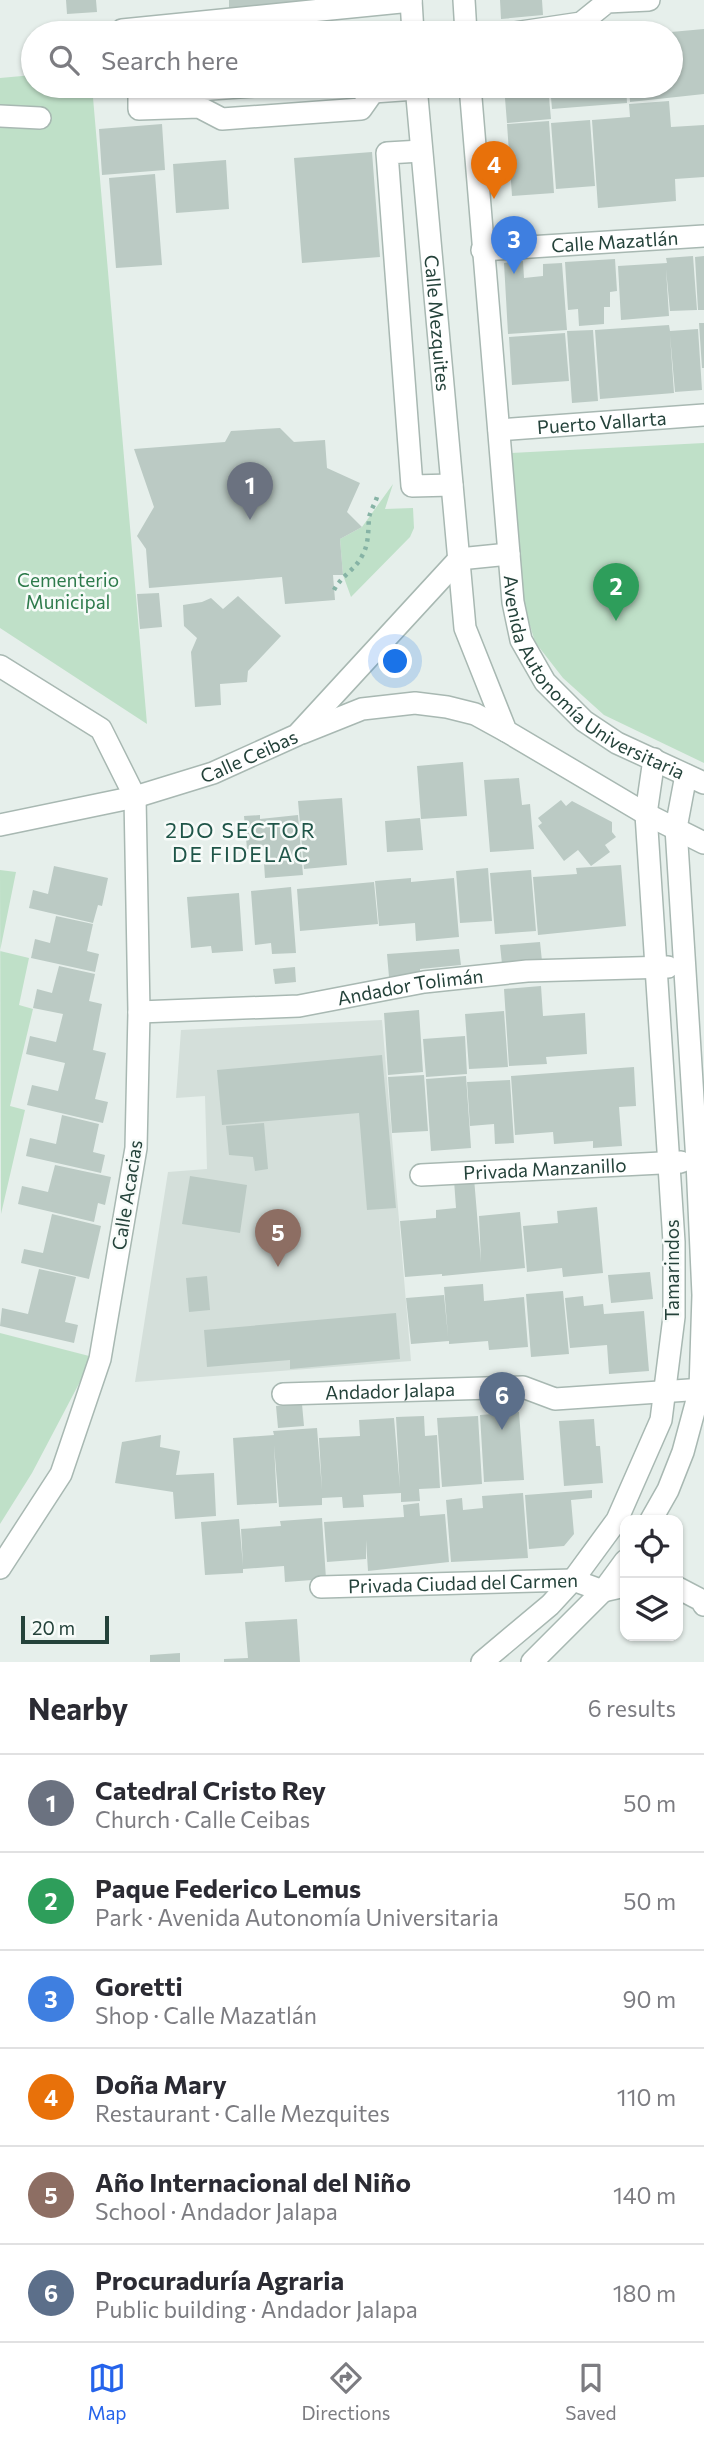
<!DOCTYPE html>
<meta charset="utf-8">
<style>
body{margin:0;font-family:Commissioner,sans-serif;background:#f2f2f3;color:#2b2b33}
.controls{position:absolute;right:21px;bottom:21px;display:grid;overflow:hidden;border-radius:14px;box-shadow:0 2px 5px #0004}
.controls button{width:63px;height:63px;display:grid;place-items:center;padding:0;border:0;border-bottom:2px solid #e1e1e2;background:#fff;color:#2b2b33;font:35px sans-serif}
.scale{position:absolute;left:21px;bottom:18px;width:88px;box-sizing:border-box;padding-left:7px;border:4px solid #24423a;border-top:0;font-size:19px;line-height:24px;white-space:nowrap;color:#24423a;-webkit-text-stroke:5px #f7fbf9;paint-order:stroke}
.you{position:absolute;left:396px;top:662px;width:24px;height:24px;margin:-18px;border:5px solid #fff;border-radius:50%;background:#1a73e8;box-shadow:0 0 0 10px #1a73e833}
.badge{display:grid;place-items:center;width:46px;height:46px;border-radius:50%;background:#2563eb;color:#fff;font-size:23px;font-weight:700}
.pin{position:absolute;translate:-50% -58px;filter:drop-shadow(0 2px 4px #0008)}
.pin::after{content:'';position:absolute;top:37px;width:24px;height:21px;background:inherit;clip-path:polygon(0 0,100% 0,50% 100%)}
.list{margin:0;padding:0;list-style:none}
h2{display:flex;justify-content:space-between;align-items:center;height:91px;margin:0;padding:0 28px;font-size:30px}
h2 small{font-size:23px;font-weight:400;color:#7c7c81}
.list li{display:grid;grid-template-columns:46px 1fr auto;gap:21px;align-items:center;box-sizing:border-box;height:98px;padding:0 28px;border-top:2px solid #e1e1e2}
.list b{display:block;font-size:26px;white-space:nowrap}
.list p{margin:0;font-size:23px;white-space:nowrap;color:#7c7c81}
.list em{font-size:23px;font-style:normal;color:#7c7c81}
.icon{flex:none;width:38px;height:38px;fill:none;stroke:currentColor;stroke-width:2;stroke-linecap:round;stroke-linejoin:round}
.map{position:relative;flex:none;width:704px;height:1662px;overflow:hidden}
.search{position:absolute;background:#fff;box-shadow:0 2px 5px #0004;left:21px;right:21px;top:21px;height:77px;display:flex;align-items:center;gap:18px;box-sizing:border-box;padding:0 24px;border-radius:38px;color:#7c7c81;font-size:26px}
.sheet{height:679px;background:#fff}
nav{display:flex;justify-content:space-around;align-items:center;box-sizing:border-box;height:98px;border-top:2px solid #e1e1e2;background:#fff;font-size:19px;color:#7c7c81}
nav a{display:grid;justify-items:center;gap:4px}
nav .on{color:#2563eb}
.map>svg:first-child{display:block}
</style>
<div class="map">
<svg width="704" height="1662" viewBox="0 0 704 1662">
<rect width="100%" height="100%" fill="#e6efeb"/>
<path fill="#d4dfda" d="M382,1020L411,1361L135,1382L168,1172L207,1169L205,1096L176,1098L181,1030Z"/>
<path fill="#bfe0c8" d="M33,75V86H92L147,724L0,628V78Z
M704,443V763L604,715L563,678L535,642L522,599L511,453Z
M393,484L385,509L413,508L414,528L410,537L351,597L343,575L340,539L362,527Z
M0,870L16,872L0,951L29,958L19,1005L33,1009L10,1106L25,1110L1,1214Z
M0,1333L93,1357L32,1473L0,1524Z"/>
<path fill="#bbcac4" d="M66,0H96L97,12L67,14Z
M229,0H305V4L229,9Z
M500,0H542L543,15L501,19Z
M393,26L394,33H367V28Z
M704,29V94L630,102L629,86H671V32Z
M504,86H548L551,119L507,123Z
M550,86H626L627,103L552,109Z
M669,101L671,127L704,125V177L675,179L676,201L598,208L592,120L630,117L629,104Z
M590,120L595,186L556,189L551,123Z
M549,121L554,193L512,196L507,124Z
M162,124L165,170L102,175L99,129Z
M372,152L380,257L302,263L294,158Z
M226,160L229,209L176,213L173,164Z
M155,174L162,265L116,268L109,178Z
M693,256L697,310L670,311L666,269L669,316L621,320L618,266L667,263L666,258Z
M704,256V310H698L695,257Z
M615,259L617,291L610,292V307H604V324L579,326L578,309L568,310L565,262Z
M523,261L524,278L543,276V264L562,263L567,330L508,334L504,263Z
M699,323H704V368H702Z
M669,325L670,331L698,329L702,390L675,392L670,335L674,393L600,399L595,330Z
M593,330L598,401L572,403L567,331Z
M565,333L569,381L512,385L509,337Z
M280,428L294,442L325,440L327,468L360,483L347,512L362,527L340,539L343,575H333L335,600L285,604L282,577L149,588L146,549L137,536L154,507L134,449L225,442L231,431Z
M159,593L162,627L140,629L137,594Z
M238,596L281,636L248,671L247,682L220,684L221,705L195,707L191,652L197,638L184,626L183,605L202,602L211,598L223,609Z
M463,762L467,816L421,819L417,766Z
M519,778L522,805L530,804L534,849L490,852L484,780Z
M342,798L347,865L304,869L298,801Z
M561,800L566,806L572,801L612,822V832L616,837L605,845L610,852L591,866L578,850L564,861L538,826L542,823L538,818Z
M260,815V819L298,815L303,875L265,878L263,848L247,849L244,816Z
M420,818L423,850L387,852L385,821Z
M621,865L626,926L538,935L533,877L577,874L576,868Z
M54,866L108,878L102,906L98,905L93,923L29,908L33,890L48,894Z
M488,868L492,921L460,923L456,871Z
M531,870L536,931L495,934L490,873Z
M411,878V882L454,878L459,937L416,941L415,923L379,926L375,881Z
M374,882L378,924L300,931L297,889Z
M291,887L296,953L272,954L271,943L255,945L251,891Z
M239,893L243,951L212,953L211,946L191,948L187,897Z
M56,916L93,924L87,951L99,954L95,972L31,958L35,939L50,943Z
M540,942L542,961L502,964L500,945Z
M459,949L461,965L420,969V974L389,977L387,954Z
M59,966L95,974L89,1001L102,1004L93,1050L106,1053L95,1099L108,1102L103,1123L27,1105L32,1085L58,1091L65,1063L26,1054L30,1036L56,1042L63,1014L33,1008L37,989L52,993Z
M295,967L296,982L275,984L273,969Z
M541,986L543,1016L585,1013L587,1054L546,1057L547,1064L509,1066L504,989Z
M419,1010L423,1072L388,1075L384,1013Z
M504,1011L508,1067L469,1069L465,1014Z
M465,1036L467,1074L426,1077L423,1039Z
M382,1055L396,1208L367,1210L359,1113L222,1125L217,1070Z
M634,1067L636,1106L619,1107L622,1146L593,1148V1141L554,1144L553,1132L515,1135L511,1076Z
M424,1075L428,1131L392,1133L388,1077Z
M466,1076L471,1148L431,1151L426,1079Z
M510,1080L514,1143L495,1144L494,1124L470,1126L467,1082Z
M62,1115L99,1124L93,1152L105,1155L101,1173L26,1156L30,1138L56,1144Z
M264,1123L268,1169L255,1171L253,1157L229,1155L226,1126Z
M55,1165L111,1177L105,1205L98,1203L94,1222L18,1204L22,1186L48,1192Z
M190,1176L247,1185L240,1233L182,1224Z
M474,1178L481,1262L479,1216L520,1212L525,1268L442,1276V1274L405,1277L400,1221L436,1218V1210L456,1208L454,1180Z
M597,1207L603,1273L563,1277L562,1268L527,1272L523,1226L558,1223L557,1211Z
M52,1214L101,1226L89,1279L21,1263L24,1249L43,1253Z
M39,1269L76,1277L65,1322L78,1325L74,1343L0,1326L2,1308L28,1314Z
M650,1272L653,1299L611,1303L608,1275Z
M207,1276L210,1310L189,1312L186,1278Z
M483,1284L484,1301L524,1297L528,1347L489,1350L488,1341L449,1344V1341L411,1344L406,1298L444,1295L448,1336L444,1287Z
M563,1291L569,1354L531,1357L526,1294Z
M583,1296L584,1306L603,1304L604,1314L644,1311L649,1371L609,1374L607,1345L570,1348L565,1298Z
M396,1313L400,1359L290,1369V1360L207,1367L204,1330Z
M302,1404L304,1426L278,1428L276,1406Z
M519,1412L524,1480L484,1482L480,1415Z
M424,1416L425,1436L437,1435L440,1488L419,1489L420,1501L401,1502V1493L363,1495L364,1507L343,1508L342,1497L322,1498V1505L279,1507L274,1445L277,1503L237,1505L233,1438L274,1435L273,1431L317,1428L322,1490L319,1438L360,1436L359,1420L394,1418L400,1488L396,1417Z
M478,1416L482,1484L442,1487L437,1418Z
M594,1419L596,1446H600L603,1483L564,1486L559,1421Z
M161,1435L160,1447L180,1451L176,1475L214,1473L216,1516L175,1519L173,1492L115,1483L122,1442Z
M592,1490V1498L571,1500L574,1534L564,1546L529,1549L525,1495Z
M523,1493L528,1558L451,1562L446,1500L462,1498L463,1510L483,1508L482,1496Z
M419,1503L420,1516L445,1514L449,1562L368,1571L366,1540V1559L327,1562L324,1522L404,1517L403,1505Z
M322,1518L326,1579L285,1582L284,1566L243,1569V1573L205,1575L201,1522L239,1519L243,1566L241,1529L281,1526L280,1521Z
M297,1619L300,1662H224V1659L248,1658L245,1622Z
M180,1653V1662H150V1655Z"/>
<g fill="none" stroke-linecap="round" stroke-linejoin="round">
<g stroke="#a8b8b2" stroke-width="24">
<g id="minor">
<path d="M411,0L413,33"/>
<path d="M464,0L466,33"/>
<path d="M122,30L411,1"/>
<path d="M514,33L581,23L607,2L649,0"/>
<path d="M254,86L139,94V109L199,107L222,119L361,109L373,92"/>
<path id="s1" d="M416,86L465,628L506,731L646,814L704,843"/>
<path id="s2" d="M470,86L513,602L521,640L545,682L584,721L617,743L704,783"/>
<path d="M373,92L416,89"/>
<path d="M0,116L40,118"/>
<path d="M421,151L387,153L412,486L452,485"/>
<path id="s3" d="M482,250L704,236"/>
<path id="s4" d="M499,430L704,415"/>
<path d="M0,666L101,729L135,797L139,1012L136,1148L100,1359L61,1474L0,1568"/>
<path d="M302,733L362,709L415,703L447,707L475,714L506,731"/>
<path id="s5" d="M0,825L135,797L213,773L297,735L459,559L509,554"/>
<path id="s6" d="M139,1012L299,1006L424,982L527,971L668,967"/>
<path id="s7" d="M421,1175L681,1162"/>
<path id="s8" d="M283,1394L523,1387L555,1399L704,1389"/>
<path d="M651,1520L668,1490L683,1452L700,1389L703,1295L697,1162L676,828L686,775"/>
<path id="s9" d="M321,1587L573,1580L603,1591L625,1586"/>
<path d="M678,1588L701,1600L704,1605"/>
<path d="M482,1662L550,1605L573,1580L617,1520L661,1420L674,1317V1242L646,814L654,759"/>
<path d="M532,1662L603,1591L625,1561"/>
</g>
</g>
<path stroke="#86b3a5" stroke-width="4.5" stroke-dasharray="3.5 5" stroke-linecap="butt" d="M334,590C341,576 355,570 362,556C369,544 368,531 369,518C370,511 375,504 377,497"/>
<use href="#minor" stroke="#fff" stroke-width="21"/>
</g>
<g text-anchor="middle" stroke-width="5" stroke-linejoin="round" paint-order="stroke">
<g font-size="19" fill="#24423a" stroke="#f7fbf9">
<text dy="7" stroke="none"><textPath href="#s3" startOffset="133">Calle Mazatlán</textPath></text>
<text dy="7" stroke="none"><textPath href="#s1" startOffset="238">Calle Mezquites</textPath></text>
<text dy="7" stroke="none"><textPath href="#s4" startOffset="103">Puerto Vallarta</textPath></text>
<text dy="7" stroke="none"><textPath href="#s2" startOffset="632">Avenida Autonomía Universitaria</textPath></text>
<text dy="7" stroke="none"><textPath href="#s5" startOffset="259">Calle Ceibas</textPath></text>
<text dy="7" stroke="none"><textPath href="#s6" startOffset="273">Andador Tolimán</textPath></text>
<text dy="7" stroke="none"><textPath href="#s7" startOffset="124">Privada Manzanillo</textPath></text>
<text transform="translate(127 1195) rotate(-81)" y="7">Calle Acacias</text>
<text transform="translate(672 1270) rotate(-90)" y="7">Tamarindos</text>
<text dy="7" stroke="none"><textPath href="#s8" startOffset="107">Andador Jalapa</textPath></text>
<text dy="7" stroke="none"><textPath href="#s9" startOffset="142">Privada Ciudad del Carmen</textPath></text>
</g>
<g font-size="19" fill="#2d7a4b" stroke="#f7fbf9">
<text x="68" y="587">Cementerio<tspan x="68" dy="22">Municipal</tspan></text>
</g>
<g font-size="21" letter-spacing="2" fill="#1f5548" stroke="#f7fbf9">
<text x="241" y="838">2DO SECTOR<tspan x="241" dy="24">DE FIDELAC</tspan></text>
</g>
</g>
</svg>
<div class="controls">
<button><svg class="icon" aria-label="locate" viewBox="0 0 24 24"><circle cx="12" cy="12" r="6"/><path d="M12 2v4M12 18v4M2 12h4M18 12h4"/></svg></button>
<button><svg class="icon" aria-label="layers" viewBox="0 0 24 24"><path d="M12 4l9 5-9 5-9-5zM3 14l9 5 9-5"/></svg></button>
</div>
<div class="scale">20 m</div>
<div class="you"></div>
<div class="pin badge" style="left:250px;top:520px;background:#6b7280">1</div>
<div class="pin badge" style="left:616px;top:621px;background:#2e9e5b">2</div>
<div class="pin badge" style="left:514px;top:274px;background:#3f7fe0">3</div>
<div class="pin badge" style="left:494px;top:199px;background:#e8710a">4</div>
<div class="pin badge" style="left:278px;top:1267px;background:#8d6e63">5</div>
<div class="pin badge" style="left:502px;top:1430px;background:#5c6f8a">6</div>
<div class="search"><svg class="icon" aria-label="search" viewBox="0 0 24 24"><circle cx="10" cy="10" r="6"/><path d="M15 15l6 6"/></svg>Search here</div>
</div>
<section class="sheet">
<h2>Nearby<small>6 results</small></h2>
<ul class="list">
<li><span class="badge" style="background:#6b7280">1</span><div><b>Catedral Cristo Rey</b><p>Church · Calle Ceibas</p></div><em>50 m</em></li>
<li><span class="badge" style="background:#2e9e5b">2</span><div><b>Paque Federico Lemus</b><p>Park · Avenida Autonomía Universitaria</p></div><em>50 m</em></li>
<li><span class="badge" style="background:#3f7fe0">3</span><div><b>Goretti</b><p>Shop · Calle Mazatlán</p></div><em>90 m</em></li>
<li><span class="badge" style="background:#e8710a">4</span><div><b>Doña Mary</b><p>Restaurant · Calle Mezquites</p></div><em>110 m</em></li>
<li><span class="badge" style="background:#8d6e63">5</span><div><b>Año Internacional del Niño</b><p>School · Andador Jalapa</p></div><em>140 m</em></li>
<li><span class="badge" style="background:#5c6f8a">6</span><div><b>Procuraduría Agraria</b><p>Public building · Andador Jalapa</p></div><em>180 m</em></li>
</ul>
</section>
<nav>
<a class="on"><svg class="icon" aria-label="map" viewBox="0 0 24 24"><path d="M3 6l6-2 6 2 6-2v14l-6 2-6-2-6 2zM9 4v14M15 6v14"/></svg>Map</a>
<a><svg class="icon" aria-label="directions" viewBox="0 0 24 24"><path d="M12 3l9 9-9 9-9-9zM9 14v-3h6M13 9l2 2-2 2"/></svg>Directions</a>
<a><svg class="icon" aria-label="saved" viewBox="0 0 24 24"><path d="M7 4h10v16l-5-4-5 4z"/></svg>Saved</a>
</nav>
